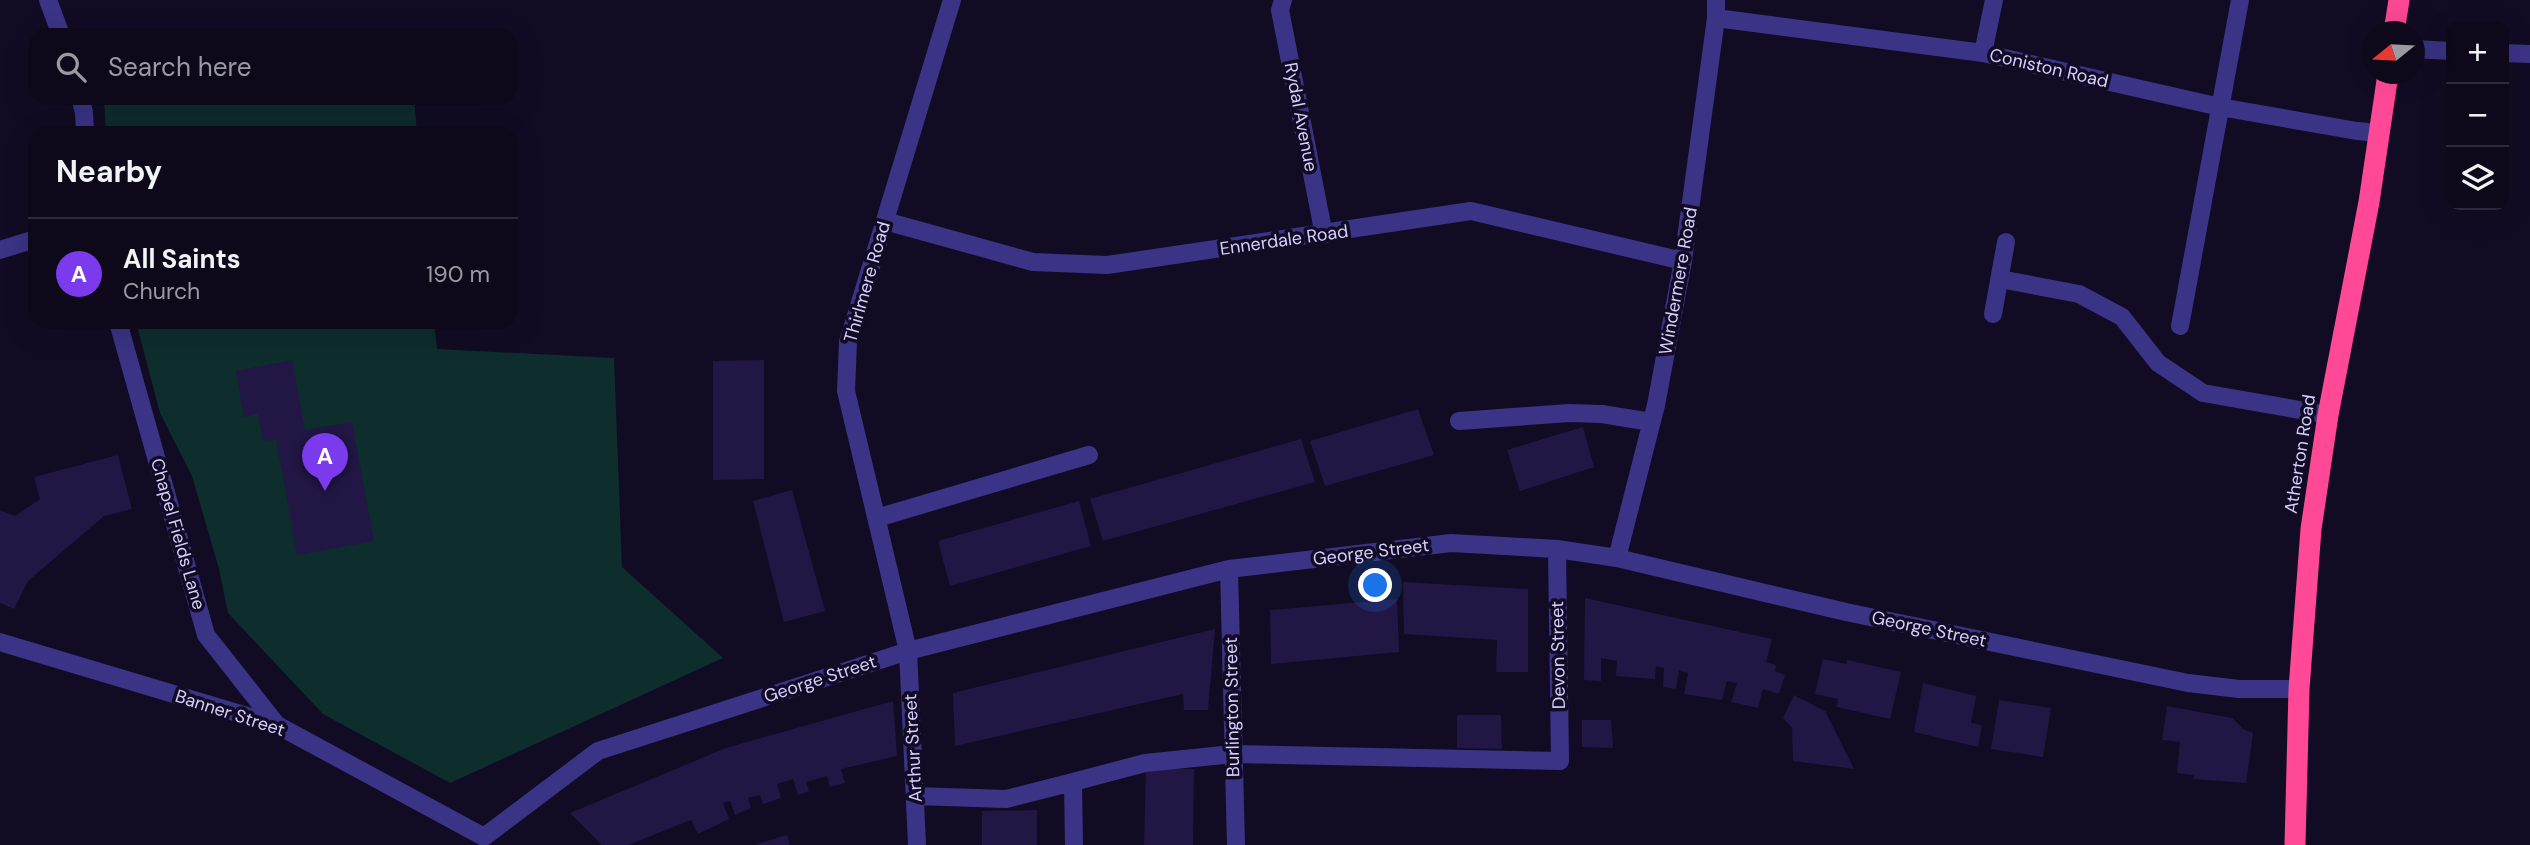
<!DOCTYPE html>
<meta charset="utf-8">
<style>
body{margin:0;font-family:"DM Sans",sans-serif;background:#161223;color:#f1f3f6}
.controls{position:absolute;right:21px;top:21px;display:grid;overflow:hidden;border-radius:14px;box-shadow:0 7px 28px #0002}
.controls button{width:63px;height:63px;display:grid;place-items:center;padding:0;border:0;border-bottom:2px solid #2d2a39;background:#0d091a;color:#f1f3f6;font:35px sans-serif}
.compass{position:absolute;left:2362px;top:21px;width:63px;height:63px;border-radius:50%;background:#0d091a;box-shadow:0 7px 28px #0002;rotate:252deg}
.you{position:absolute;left:1376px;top:586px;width:24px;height:24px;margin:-18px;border:5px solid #fff;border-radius:50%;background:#1a73e8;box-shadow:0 0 0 10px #1a73e833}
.badge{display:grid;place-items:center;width:46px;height:46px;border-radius:50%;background:#7c3aed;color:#fff;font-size:23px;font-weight:700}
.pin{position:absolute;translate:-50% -58px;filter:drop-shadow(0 2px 4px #0008)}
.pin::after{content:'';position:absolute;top:37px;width:24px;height:21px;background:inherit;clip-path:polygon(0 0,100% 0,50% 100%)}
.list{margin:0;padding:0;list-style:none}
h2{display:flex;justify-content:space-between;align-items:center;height:91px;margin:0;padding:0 28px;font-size:30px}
h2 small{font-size:23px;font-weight:400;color:#9a9aa2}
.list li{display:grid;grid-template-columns:46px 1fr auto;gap:21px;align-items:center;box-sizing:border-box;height:112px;padding:0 28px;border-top:2px solid #2d2a39}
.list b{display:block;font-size:26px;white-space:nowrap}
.list p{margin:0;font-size:23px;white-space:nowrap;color:#9a9aa2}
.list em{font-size:23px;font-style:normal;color:#9a9aa2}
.icon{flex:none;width:38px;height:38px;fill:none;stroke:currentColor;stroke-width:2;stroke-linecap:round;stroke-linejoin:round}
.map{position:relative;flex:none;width:2530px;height:845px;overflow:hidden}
.search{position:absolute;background:#0d091a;box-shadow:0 7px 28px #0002;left:28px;top:28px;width:490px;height:77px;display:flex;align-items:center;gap:18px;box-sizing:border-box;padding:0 24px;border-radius:21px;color:#9a9aa2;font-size:26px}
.panel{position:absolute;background:#0d091a;box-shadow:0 7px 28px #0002;left:28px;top:126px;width:490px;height:203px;border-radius:21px}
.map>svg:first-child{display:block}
</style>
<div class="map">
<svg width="2530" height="845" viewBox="0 0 2530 845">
<rect width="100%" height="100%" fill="#110c23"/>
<path fill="#0e2d2d" d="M104,98H414L417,133H106Z
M136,322H434L437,349L614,358L622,567L723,658L450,783L323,714L228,613L219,569L192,476L160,413Z"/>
<path fill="#221645" d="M292,360L305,430L352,422L374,541L297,555L276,439L263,441L258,414L244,417L236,371Z
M764,360V479L713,480V361Z
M1418,409L1434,455L1325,486L1310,441Z
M1583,427L1594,467L1520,491L1507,450Z
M1301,439L1315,482L1103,541L1090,499Z
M118,455L132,509L104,516L28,581L14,609L0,603V510L15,516L40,499L34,477Z
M792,490L825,611L784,622L753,501Z
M1079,501L1091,546L950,586L938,541Z
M1403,582L1528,589V672H1496L1497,640L1404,634Z
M1585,598L1772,639L1766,662L1776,665L1775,671L1785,675L1779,694L1763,689L1758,708L1731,702L1737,683L1727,681L1722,700L1684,694L1688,673L1679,670L1676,689L1663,687L1664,668L1656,666L1655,679L1616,676L1617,661L1601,658V681L1584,680Z
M1397,599L1399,652L1271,664L1270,610Z
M1215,629L1208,710H1184L1183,694L955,746L953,693Z
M1823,659L1846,664L1847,660L1901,672L1890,719L1837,707L1838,699L1815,694Z
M1923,683L1976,696L1971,723L1982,725L1978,747L1914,732Z
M1794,695L1825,711L1854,769L1793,761L1792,728L1783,718Z
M1999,700L2051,708L2043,757L1991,749Z
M893,701L897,756L841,769L845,783L830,787L827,776L806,782L809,791L798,795L793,779L777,784L781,798L763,804L760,795L748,798L751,808L735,815L730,801L723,803L729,819L698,834L691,820L628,845H602L570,813L726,748Z
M2167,706L2232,718L2245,730L2253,733L2246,783L2193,779L2194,775L2177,773L2180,742L2162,740Z
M1457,715H1501L1502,749L1457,748Z
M1582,720H1611L1613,748L1582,747Z
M1146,768L1194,769L1193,845H1144Z
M1037,810V845H982V811Z
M787,835L790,845H757V844Z"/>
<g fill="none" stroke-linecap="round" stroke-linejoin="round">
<path stroke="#3b3385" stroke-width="18" d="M48,0L61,35
M1283,0L1280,10L1324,235
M1716,18L1983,53L2220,107L2357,131L2379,133
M2414,49L2451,51
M1983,53L1994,0
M2504,53L2530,54
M80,98L84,112L85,133
M885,221L1033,262L1107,265L1471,211L1683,261
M0,250L35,239
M2000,279L2079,294L2122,317L2158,363L2203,393L2328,415
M1993,314L2006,242
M118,322L206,635L277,725
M2180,326L2240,0
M1459,421L1569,413L1602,414L1651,422
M877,518L1089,455
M1617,558L1656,405L1683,261L1716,18V0
M1229,569L1236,845
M0,642L277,725L484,837
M1073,782L1145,763L1233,754L1560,761L1557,549
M915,796L1006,799L1073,782L1074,845
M484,837L598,751L908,651L1229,569L1451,543L1557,549L1617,558L1846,612L2188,683L2239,689H2299
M917,845L908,651L846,391L848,342L952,0"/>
<path stroke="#ff4996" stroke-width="21" d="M2394,32L2399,0
M2295,845L2299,689L2311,529L2328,415L2369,202L2388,74"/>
</g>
<g text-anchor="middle" stroke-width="7" stroke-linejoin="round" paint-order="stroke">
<g font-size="18" fill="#d6ceff" stroke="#110c23">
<text transform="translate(2049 68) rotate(13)" y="6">Coniston Road</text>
<text transform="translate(1301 117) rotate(79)" y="6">Rydal Avenue</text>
<text transform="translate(1284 240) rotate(-8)" y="6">Ennerdale Road</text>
<text transform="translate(1678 281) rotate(-80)" y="6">Windermere Road</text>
<text transform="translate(867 282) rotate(-74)" y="6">Thirlmere Road</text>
<text transform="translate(2300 454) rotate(-81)" y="6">Atherton Road</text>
<text transform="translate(178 534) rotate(74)" y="6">Chapel Fields Lane</text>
<text transform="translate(1371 552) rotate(-7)" y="6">George Street</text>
<text transform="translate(1929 629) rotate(12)" y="6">George Street</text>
<text transform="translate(1558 655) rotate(-91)" y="6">Devon Street</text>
<text transform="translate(820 679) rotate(-18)" y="6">George Street</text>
<text transform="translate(1232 707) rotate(-91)" y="6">Burlington Street</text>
<text transform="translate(230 713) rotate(18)" y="6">Banner Street</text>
<text transform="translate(913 748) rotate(-93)" y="6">Arthur Street</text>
</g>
</g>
</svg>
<div class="controls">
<button>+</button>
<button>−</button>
<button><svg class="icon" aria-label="layers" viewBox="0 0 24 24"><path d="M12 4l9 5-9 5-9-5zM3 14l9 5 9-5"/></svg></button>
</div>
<svg class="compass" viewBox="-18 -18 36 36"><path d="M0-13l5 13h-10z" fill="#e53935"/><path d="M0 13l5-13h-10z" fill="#9a9aa2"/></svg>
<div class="you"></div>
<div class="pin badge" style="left:325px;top:491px">A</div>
<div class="search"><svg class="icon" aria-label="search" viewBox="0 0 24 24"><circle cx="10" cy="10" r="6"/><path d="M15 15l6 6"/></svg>Search here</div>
<section class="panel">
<h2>Nearby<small></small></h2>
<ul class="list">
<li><span class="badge">A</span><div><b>All Saints</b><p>Church</p></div><em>190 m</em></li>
</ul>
</section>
</div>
